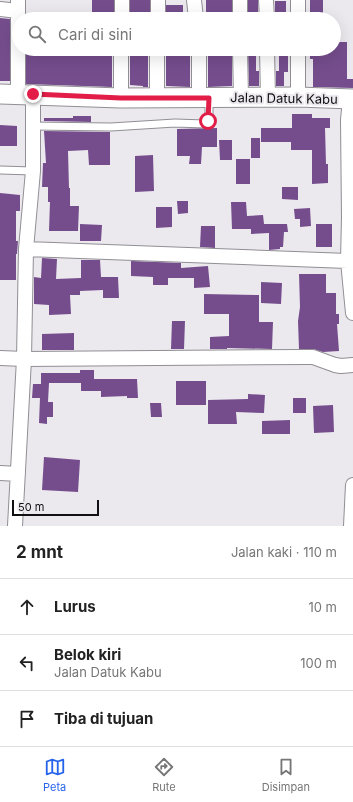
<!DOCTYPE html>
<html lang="id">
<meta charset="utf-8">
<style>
body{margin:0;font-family:Inter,sans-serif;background:#f6f6f6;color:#222}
.scale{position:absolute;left:12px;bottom:10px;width:87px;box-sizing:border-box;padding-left:4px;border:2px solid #100f11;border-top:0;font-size:11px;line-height:14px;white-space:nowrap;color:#100f11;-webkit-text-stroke:3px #ebe8ee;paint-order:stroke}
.stop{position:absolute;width:12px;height:12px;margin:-9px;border:3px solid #e11d48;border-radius:50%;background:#fff}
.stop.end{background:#e11d48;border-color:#fff;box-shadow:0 1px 4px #0008}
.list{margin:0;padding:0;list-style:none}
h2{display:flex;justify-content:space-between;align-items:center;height:52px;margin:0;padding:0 16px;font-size:17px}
h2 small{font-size:13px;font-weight:400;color:#767676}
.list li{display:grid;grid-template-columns:26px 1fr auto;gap:12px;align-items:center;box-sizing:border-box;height:56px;padding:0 16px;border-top:1px solid #e0e0e0}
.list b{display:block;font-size:15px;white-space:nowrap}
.list p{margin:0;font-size:13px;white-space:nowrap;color:#767676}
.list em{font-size:13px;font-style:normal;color:#767676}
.icon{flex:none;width:22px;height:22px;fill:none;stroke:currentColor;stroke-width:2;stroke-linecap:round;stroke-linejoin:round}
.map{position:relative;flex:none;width:353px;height:526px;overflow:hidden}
.search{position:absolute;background:#fff;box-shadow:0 4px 16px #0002;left:12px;right:12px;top:12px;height:44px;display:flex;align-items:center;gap:10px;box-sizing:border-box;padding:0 14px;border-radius:22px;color:#767676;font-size:15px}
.sheet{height:220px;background:#fff}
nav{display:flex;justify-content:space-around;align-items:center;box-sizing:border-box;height:56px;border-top:1px solid #e0e0e0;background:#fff;font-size:11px;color:#767676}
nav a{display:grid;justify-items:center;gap:2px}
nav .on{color:#2563eb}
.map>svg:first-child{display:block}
</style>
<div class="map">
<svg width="353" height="526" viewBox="0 0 353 526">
<rect width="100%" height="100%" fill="#ebe8ee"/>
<path fill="#754d8d" d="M92,0H114V19H92Z
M130,0H150V19H130Z
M206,0H232V19H206Z
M248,0H258V18H248Z
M310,0H323V19H310Z
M275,1H286V19H275Z
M166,5H183V19H166Z
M0,18L10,19V81H0Z
M334,42H347V79H353V88L313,87V59H310V49H334Z
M26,49H112V87L26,84Z
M130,49H148V87H143V86L130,85Z
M166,49H190V87L166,86Z
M208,49H232V86L208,87Z
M248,49H256V71H259V86H249Z
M279,49H288V72H284V86H276V71H279Z
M292,114H312V118H330V128H325L326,164H328V183L312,184V150H291V142H261V128H292Z
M73,116H91V122L44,121V118H73Z
M0,125L17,126V146H0Z
M217,128V147H202L201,164H189L190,156H177V129Z
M44,131L110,132V165H89L88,150L68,151L69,188H70V206H79L78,231H49L50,202H48V187H42L43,163H46Z
M251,138H260V158H251Z
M219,140H232V160H220Z
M153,155L154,191L135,192V156Z
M236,159H250V184H236Z
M282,187H298V200L282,199Z
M0,193L20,195V211H16V241H18L17,254H16V280H0Z
M177,201H188V213L178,214Z
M231,202H246L247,216L263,215L264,224H287L288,232H284L283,247H280V249L269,250V233L251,234V229H232Z
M156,207H172V227L156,228Z
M310,208L311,226L300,227V219H295L294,209Z
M80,224L102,225L101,241H80Z
M316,224H332V247H316Z
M201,226H215V248L200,247Z
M42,258L57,259L56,279L81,278V260H100L101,277H118L119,298H103V290L80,291V295H70L71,314L49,315V305L34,304V277L41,278Z
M131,261L181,263V268L208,266L210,287L194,288V278H168V285H153V277L131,276Z
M299,274H326V293H336V314H339V324H337L339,351L323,352L313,349H299L298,321L300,307Z
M261,282L282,283L281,304L261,303Z
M204,294L259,295V322H273L272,349L227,348V349H210V337L229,336V314H204Z
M172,321H185L184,349H171Z
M74,333V350H42V334Z
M80,370H94V379H137L138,398H127V396L101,397V391H81V383H49L48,402H53V417H47V424L39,423L40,398H32L33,384H41V373H80Z
M176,381H206V405H176Z
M248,394L265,395L264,413L236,412L237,424H208V400L248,399Z
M293,398H306V413H293Z
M150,403H161L162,417H151Z
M333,405L334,432L314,433L313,406Z
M290,420V434H262V421Z
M44,457L80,460L78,492L42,490Z"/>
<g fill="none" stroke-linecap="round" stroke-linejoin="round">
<g stroke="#918e94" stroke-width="9">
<path id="lane" d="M32,126L111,127L175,123L205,124L207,123L209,119V99
M0,170L33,171"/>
</g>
<g stroke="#918e94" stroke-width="16">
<path id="street" d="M194,0L196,19
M240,0V19
M266,0L267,19
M0,9L18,11
M122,19V0
M158,19V0
M298,19V0
M199,49V98
M240,49L241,98
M267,49L268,98
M18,94V0
M298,97V49
M121,98V49
M157,98V49
M350,99L348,120L349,217L348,261L353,313
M26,249L348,261
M0,358L24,359L305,357H313L335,365L341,366L353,365
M0,473L18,474
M15,526L24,359L26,249L33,171V94
M351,526L353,485"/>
</g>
<g stroke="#918e94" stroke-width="21">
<path id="secondary" d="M0,94L121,98L298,97L353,99"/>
</g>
<use href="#lane" stroke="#fff" stroke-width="7"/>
<use href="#street" stroke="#fff" stroke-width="14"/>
<use href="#secondary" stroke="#fff" stroke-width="19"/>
</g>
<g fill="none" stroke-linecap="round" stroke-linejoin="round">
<path stroke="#e11d48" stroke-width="5" d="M33,94L121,98H209L208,121"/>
</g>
<g text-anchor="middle" stroke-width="4" stroke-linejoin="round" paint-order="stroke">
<g font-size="13" fill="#100f11" stroke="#ebe8ee">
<text transform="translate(284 98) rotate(1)" y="5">Jalan Datuk Kabu</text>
</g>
</g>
</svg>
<div class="scale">50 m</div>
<div class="stop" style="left:208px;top:121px"></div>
<div class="stop end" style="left:33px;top:94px"></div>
<div class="search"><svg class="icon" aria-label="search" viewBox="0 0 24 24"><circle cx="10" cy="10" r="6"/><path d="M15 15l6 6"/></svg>Cari di sini</div>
</div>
<section class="sheet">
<h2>2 mnt<small>Jalan kaki · 110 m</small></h2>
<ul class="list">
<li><svg class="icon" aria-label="ahead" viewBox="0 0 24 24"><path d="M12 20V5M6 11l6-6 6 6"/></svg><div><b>Lurus</b></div><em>10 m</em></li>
<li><svg class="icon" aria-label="left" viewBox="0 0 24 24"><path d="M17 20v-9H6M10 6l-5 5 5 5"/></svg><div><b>Belok kiri</b><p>Jalan Datuk Kabu</p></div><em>100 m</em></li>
<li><svg class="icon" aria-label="arrive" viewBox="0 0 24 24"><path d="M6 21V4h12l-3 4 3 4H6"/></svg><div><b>Tiba di tujuan</b></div></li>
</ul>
</section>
<nav>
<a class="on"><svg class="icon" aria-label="map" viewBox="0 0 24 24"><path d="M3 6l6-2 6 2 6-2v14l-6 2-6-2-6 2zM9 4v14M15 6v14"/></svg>Peta</a>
<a><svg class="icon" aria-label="directions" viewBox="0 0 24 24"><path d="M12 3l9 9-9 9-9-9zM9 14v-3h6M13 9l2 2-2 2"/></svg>Rute</a>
<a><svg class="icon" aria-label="saved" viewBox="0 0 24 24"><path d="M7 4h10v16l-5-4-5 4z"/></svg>Disimpan</a>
</nav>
